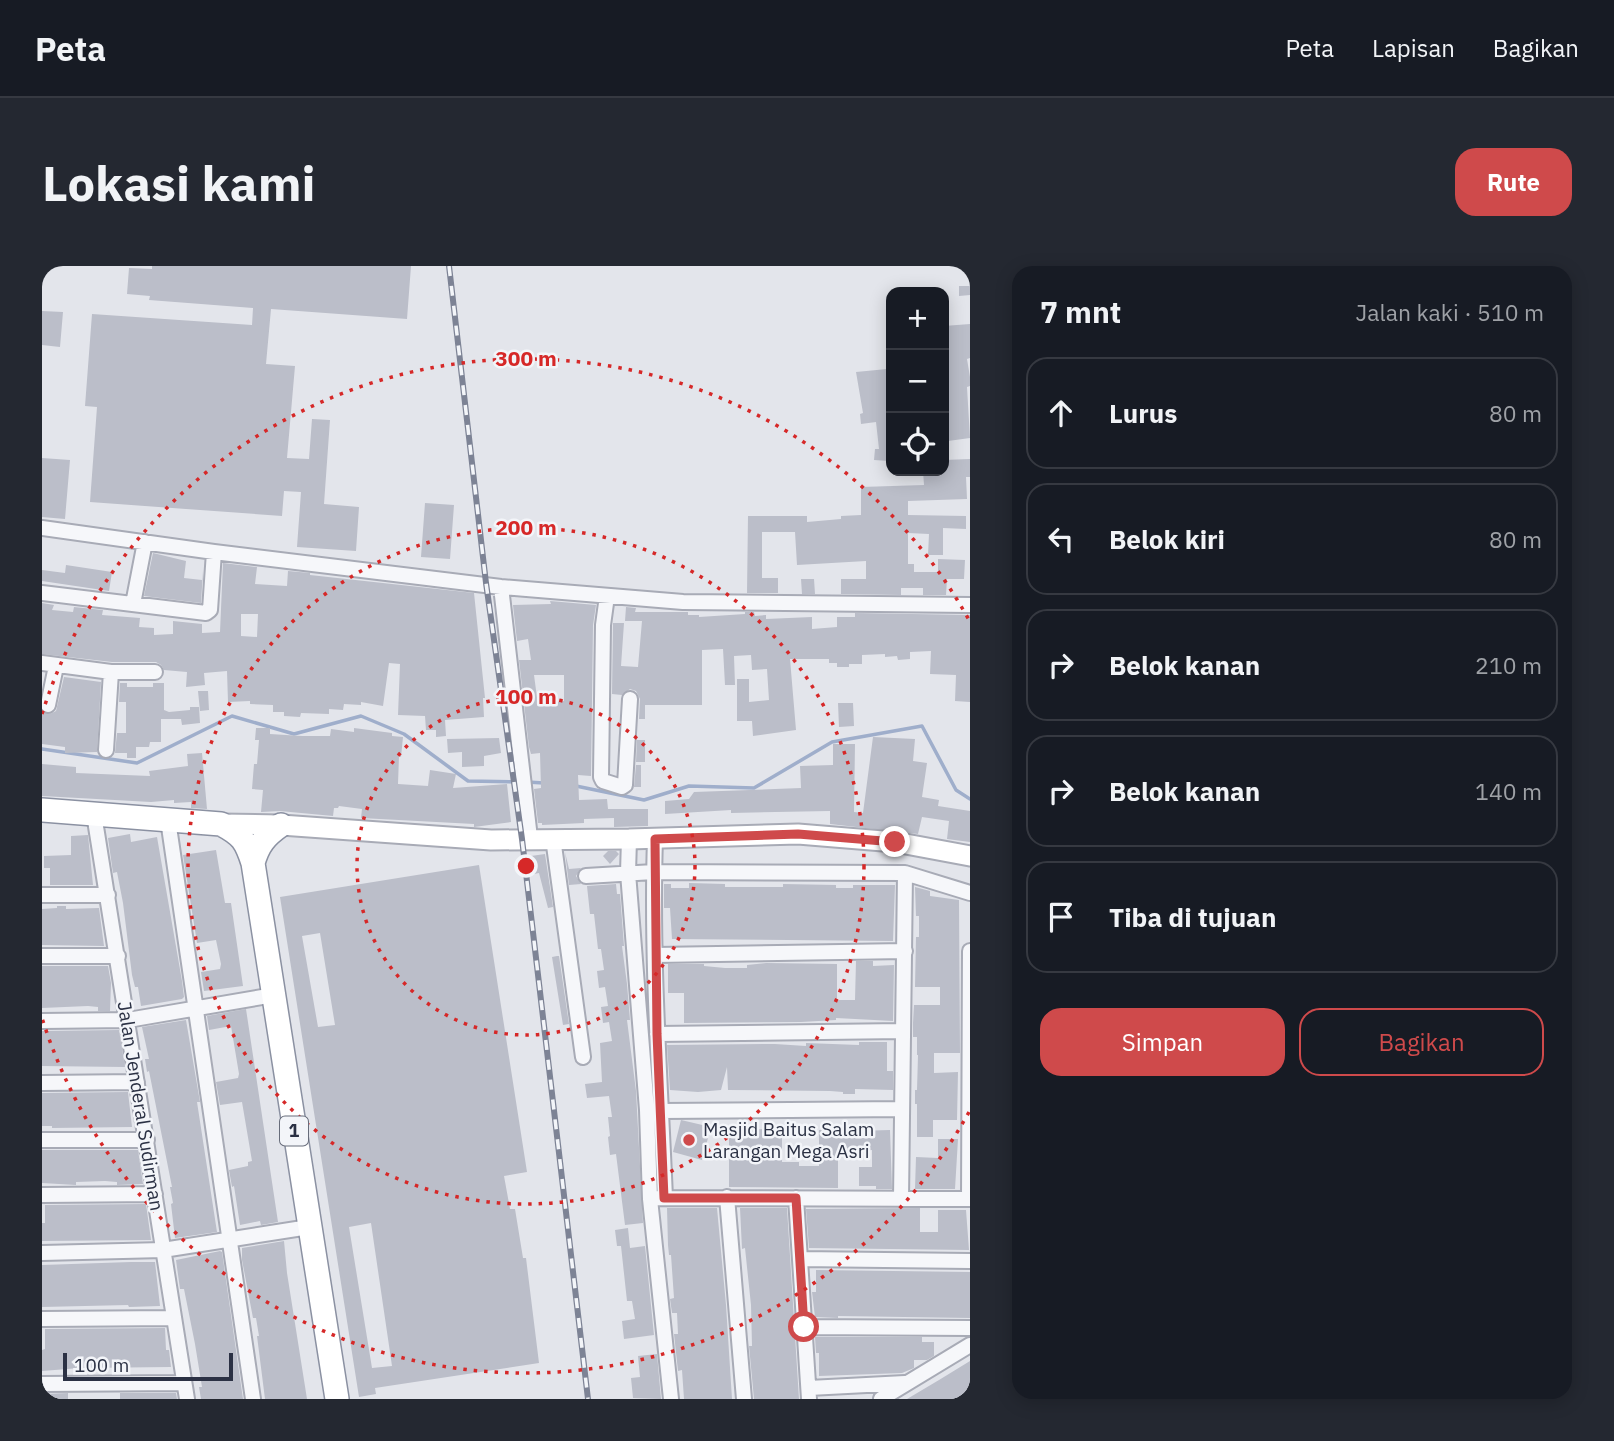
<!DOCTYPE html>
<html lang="id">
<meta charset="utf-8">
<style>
body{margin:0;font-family:"IBM Plex Sans",sans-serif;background:#242831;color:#f1f3f6}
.controls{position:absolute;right:21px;top:21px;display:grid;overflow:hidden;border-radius:14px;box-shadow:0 4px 18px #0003}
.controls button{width:63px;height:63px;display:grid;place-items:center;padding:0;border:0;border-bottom:2px solid #363941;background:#171b24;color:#f1f3f6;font:35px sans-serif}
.scale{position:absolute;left:21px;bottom:18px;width:170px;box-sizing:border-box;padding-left:7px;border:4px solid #2b3144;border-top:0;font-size:19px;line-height:24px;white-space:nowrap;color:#2b3144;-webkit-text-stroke:5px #f3f5f9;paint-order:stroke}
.stop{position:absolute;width:21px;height:21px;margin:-16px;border:5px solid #cf4a4b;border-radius:50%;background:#fff}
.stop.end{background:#cf4a4b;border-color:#fff;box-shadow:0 2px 7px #0008}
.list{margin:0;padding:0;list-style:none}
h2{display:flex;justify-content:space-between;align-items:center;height:91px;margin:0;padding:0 28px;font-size:30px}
h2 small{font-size:23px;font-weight:400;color:#9ea1a6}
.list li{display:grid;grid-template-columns:46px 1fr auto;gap:21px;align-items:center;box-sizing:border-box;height:112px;margin:0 14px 14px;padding:0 14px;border:2px solid #363941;border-radius:21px}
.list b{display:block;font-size:26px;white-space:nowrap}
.list em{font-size:23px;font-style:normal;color:#9ea1a6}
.actions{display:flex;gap:14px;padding:21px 28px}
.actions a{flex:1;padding:16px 0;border:2px solid #cf4a4b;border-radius:21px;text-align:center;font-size:24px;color:#cf4a4b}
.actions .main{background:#cf4a4b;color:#fff}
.icon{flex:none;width:38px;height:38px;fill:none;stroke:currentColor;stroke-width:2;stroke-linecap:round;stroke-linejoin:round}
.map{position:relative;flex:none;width:928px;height:1133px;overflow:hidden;border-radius:21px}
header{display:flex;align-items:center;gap:42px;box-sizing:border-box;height:98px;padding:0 35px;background:#171b24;border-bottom:2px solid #363941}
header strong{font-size:33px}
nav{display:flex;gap:38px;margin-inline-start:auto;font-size:24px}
.intro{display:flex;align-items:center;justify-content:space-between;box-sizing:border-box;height:168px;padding:0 42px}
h1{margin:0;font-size:49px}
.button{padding:18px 32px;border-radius:21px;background:#cf4a4b;color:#fff;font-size:24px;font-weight:700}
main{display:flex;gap:42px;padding:0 42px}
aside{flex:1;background:#171b24;border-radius:21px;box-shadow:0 4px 18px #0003}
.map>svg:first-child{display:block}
</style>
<header>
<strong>Peta</strong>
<nav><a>Peta</a><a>Lapisan</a><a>Bagikan</a></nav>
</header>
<div class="intro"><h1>Lokasi kami</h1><a class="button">Rute</a></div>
<main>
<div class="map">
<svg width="928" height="1133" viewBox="0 0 928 1133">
<rect width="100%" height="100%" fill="#e3e5eb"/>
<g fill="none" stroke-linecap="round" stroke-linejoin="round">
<path stroke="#9faecb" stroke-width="3.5" d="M0,483L95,497L190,450L252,468L319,450L362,468L426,515L478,516
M485,516L502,517
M534,520L602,534L647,520L712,522L790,476L880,460L914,524L928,533"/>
</g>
<path fill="#bbbec9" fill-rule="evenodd" d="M110,0H369L365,53L229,43L224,98L253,100L245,192L267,193L270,153L288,154L282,238L317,241L314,285L255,281L259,226L242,225L240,250L48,236L55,141L43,140L50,48L210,59L211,42L107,34L108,30L85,28L87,2L110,3Z
M917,20H928V29L917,30Z
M0,45L21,46L18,81L0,79Z
M928,58V92L925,93L928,111V120L925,121L928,172L906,175L905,160H902V60Z
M845,103L849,156L847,195L832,194L833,183H837L834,156L819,158L818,148L821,147L814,106Z
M0,192L28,194L23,253L0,251Z
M928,193V211H924L925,233L866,235V249L924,250V263L901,262V289H886L887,268L866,267V298H872V306H896V293L923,294L922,313H905L904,329H881V322H859V329L799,328V313H824V295L755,299L753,266H720V312H736V327H705L706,250H765V256L799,253V250L819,249V221L882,219L881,205H902V194Z
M383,237L412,239L408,293L379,291Z
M111,287L144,295L142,312L160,314L161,305L159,337L102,330Z
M181,297L215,301L213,318L245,320L246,305L268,307V309L432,327L443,432H441L442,451L403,454L404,470L394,471V464H384L383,450L356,449L358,398L347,397L341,440L319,436V439L302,438L301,444L287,443V448L259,447L258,451L242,450V446H231V439L208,438V435L186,436L185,405L162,407L163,419L144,421L145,406L122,404L119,399L114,396H70L0,388V337L12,339L10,344L31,346L32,341L61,344L60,349L98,352L97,361L112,362V369L131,368V355L160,358V367L178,366ZM199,348H216L215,371L199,370Z
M24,299L70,306L67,325L0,315V304L23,307Z
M759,313H772L773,328H760Z
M508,335L554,339L551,359L549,510L536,509L537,534L565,533L566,543H606V560L572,561V552L542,553V557L500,559V557H496L492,523L499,522L498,487L489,488L487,481L477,394H489L486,373L475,375L471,339L509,338ZM492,409H522V435L496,439Z
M584,341L594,342L593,346H646V349H657V351L703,348V346H712L713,350L724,349V353L770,351V363L795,361V351H813V347L928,349V436L913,435L914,409L888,408L889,385L868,386V393L856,394L855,390L843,391V388L820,389V398H807V401H795V397H787V393H748L754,464L711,470L710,455H695V413H707V436L727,434L725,403L710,404L709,389L692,390L693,419H683L681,383L660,384V439H603V453H597L598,433L594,425L588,423L580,429L570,428L571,357H582L579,400L596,401L600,355H583Z
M22,411L59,416L55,486L23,487V481L0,478V446L8,448L14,445Z
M78,417H85V421H111V417H122V444L127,446L148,444V441H157L158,457L140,459L139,453H119V476H108L107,481H94V492H85V487H73L75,467H84V436H77Z
M156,425H166L167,444L158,445Z
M796,437H811L812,460L797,461Z
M214,462H228V468L260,470H288L289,463L312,466V462L350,467V470L361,471L359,491L357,490L356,518L386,520L388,504L414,508L411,522L465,518L469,556L432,561V558L319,552L320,543L297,540L296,542H292L291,550L238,545L219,546L221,524L210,523L212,498H215L217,474H213Z
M831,471L873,473L871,495L885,497L880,531L897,534L896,540L928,545V576L905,573L907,555L880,551L876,568L788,558V545L689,547V544L623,548V535L647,533L652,526L759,522L758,500L791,499V478H813L812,546L821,547Z
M457,472L459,487L442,490V500L420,501V486L406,487L405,473Z
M595,474H603V496H594Z
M160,487L165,543L149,542V536L132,537V534L109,536L0,530V498L34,501V507L108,510L107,505L146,500L145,488Z
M594,499H599V521H592Z
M88,568L89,576L115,571L140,715L142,731L140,733L99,740L96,721H93L90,709L81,637L75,606L71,607L66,572Z
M46,569L51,619H8V602H2V590L29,589V570Z
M174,584L183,637H189L201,720L162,725L159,706L178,703L179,698L174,674L155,677L141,589Z
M566,585H574L577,588L568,598L561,590Z
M523,586L527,603L539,602L534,610L539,618L527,619Z
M503,588L511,641L506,642L497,607L492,608L489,590Z
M437,599L485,906L462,910L468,943H473L481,992H484L497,1097L333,1122L334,1128L317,1131L238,631ZM278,667L293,759L276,761L260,670ZM329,957L350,1100L330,1102L307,961Z
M647,617L683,618V621H741V618L794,619V622H811V619H853L851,675L630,673L628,642H622V618H629V622H647Z
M574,618L575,628H578L582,680H580L585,718L588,754H585L594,825L601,957L583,959L574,888L568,889L566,871L568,870L566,851H570L567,830L545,832L543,818L560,816L558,777L570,775L567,756L561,757L559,741L566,740L563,721L557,722L555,705L562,704L559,683H556L552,648H548L545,620Z
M873,621L888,625V630L917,634L918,787H892V807L916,806L915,854H891V871H875V838H873V824H875L876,789H875V771H871V757L872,739H898V721H873L874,671H877V650H874Z
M15,640H24V643L57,642L62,680L0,679V643L15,642Z
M515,690H517L527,758L521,759L510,691Z
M814,695H831V700L852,699L851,755L794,752V754L759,756L642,757V727H626V698H662V700L683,702H705V699L724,697L795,698V734H813Z
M0,700H66L69,717L68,745H56V741L46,740L0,742Z
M204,743L236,956L219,959L218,955L198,959L192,920L190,921L187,904L206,900V896L210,895L200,836L178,839L174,816L196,812L197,808L189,760L167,764L165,750Z
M144,754L158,836H155L175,966L133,972L129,938L131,937L128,921H130L107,805L105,806L103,793H107L100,761Z
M77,764L83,801L0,800V765Z
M817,776H845V805H851V824L813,823V828H801V826L788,825L686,824L685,801L679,824L656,826L628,824L625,779L733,778L764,780V777L817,779Z
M86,826L90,861L10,862V860H0V827Z
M639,854L669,861L660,894L631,886Z
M795,860H813V865L848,864L850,923H834V920H817V901H830V884L796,887V922L687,921V861H702V864L740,862V896H757V900H777V864L795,863Z
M896,873H916L913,923H873L874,891L896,892Z
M0,884H96L101,918L75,919V916L63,915L34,916V919L0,917Z
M104,938L109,974L0,975V957H3V939Z
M625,942H675L684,1039L690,1133H642L640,1104L636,1105L632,1068H636L635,1047H630L628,1033L632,1032L629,989H627L626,979Z
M698,942H745L757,1133H712L707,1080H710L709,1039L703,982L700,983Z
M878,942V966H896V944H924L927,984L767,982L764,943Z
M586,962L588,982L603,980L612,1069L582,1073L580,1055L593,1053L590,1035H585L579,980H575L573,964Z
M242,975L245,1007L265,1133H223L215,1070H217L214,1052H211L200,994V982Z
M178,985L180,986L201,1133H159L157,1121H160L153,1078L142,1023H138L134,994Z
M89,996H113L118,1040L87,1041L86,1039L0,1041V999Z
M774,1004L928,1006V1052L796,1050V1052L773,1051L770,1026H774Z
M123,1062L124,1084H127L129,1101L38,1102L0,1105V1084L3,1083V1063Z
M773,1071H880V1076H892V1090L885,1094H872V1102L860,1107L777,1110V1087H774Z
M615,1088L619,1133L591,1132L589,1112L598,1111L596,1090Z
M928,1095V1133H865L897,1114Z
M26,1127V1133H1V1128Z
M78,1127H134L135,1133H78Z"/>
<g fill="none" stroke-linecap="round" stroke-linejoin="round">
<g stroke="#a8abb6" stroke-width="18">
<path id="minor" d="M0,262L172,286L459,321L641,336L928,339
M459,321L488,572
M0,327L164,347L168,344L172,286
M565,330L561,359L559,511L561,515L580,521L583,519L588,433
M91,338L103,276
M0,397L69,406H113
M6,439L14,400
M64,484L69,406
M52,548L145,1133
M126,554L211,1133
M511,572L541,791
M587,573L586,607L605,844L608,933L629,1133
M613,573C609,692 618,812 623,932
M544,610L612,606L863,607L928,627
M0,629H66
M614,689L863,685
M0,690H76
M0,755L86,754L232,729
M615,768L861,765
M0,817L95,816
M619,845L859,843
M0,874H105
M0,929L113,928
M685,931L702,1133
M613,932L928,933
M754,932L767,1133
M859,933L863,607
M927,933L928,685
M0,987L121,984L267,961
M758,993L928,995
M0,1053L132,1052
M762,1061L928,1062
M0,1118L142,1117
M767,1122L863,1117
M839,1133L928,1079"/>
</g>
<g stroke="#a8abb6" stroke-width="23">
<path id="secondary" d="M179,558L239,559L449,574L587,573L756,568L853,576L928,590"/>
</g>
<g stroke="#8b91a2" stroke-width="26">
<path id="trunk" d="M0,544L179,558C200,569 204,575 211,597
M239,559C223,570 216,579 211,597L295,1133"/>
</g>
<use href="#minor" stroke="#f6f7fa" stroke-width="14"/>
<use href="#secondary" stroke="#fff" stroke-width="19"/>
<use href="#trunk" stroke="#fff" stroke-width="23"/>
<g stroke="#7d8395" stroke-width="6">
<path id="rail" d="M407,0L444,317L480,573L546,1133"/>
</g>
<use href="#rail" stroke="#f3f5f9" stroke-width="3.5" stroke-dasharray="10" stroke-linecap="butt"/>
</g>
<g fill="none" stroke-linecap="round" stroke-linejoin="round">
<path stroke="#cf4a4b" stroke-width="9" d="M762,1061L754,932H622L615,768L613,573L756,568L853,576"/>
</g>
<g fill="none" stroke="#d62828" stroke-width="3.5" stroke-dasharray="3.5 7">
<circle cx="484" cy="600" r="169"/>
<circle cx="484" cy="600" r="338"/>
<path d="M927 846A507 507 0 0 1 0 752M0 448A507 507 0 0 1 927 354"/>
</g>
<circle fill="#cf4a4b" stroke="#f3f5f9" stroke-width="2.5" cx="647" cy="874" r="7"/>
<g text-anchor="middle" stroke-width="5" stroke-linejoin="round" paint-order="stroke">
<rect fill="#f3f5f9" stroke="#676c7a" stroke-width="2" x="238" y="850.5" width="28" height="29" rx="5"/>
<g font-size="18" font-weight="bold" fill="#2b3144">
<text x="252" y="871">1</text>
</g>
<g font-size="19" fill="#2b3144" stroke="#f3f5f9">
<text transform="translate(99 840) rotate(81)" y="7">Jalan Jenderal Sudirman</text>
</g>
<g font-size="19" fill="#2b3144" stroke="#f3f5f9" text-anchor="start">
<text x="661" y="870">Masjid Baitus Salam<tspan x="661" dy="22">Larangan Mega Asri</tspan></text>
</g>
</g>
<circle cx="484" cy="600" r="10" fill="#d62828" stroke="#f3f5f9" stroke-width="3.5"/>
<g font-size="21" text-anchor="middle" font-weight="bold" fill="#d62828" stroke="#f3f5f9" stroke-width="5" stroke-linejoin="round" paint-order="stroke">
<text x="484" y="100">300 m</text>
<text x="484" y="269">200 m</text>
<text x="484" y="438">100 m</text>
</g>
</svg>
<div class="controls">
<button>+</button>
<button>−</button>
<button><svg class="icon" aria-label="locate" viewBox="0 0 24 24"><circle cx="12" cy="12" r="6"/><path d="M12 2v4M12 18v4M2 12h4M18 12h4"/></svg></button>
</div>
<div class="scale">100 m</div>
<div class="stop" style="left:762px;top:1061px"></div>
<div class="stop end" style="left:853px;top:576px"></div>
</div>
<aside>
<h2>7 mnt<small>Jalan kaki · 510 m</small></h2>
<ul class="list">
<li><svg class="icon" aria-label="ahead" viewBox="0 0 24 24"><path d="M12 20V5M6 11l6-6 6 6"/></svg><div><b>Lurus</b></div><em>80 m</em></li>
<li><svg class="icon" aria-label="left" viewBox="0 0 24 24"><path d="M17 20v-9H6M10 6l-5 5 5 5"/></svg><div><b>Belok kiri</b></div><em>80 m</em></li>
<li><svg class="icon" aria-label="right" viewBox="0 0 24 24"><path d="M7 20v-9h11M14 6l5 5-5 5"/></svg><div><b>Belok kanan</b></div><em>210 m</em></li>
<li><svg class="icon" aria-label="right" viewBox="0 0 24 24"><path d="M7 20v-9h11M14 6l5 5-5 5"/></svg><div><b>Belok kanan</b></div><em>140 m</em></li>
<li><svg class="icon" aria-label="arrive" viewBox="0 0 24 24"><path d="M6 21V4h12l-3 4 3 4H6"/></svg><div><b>Tiba di tujuan</b></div></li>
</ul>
<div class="actions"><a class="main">Simpan</a><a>Bagikan</a></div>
</aside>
</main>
